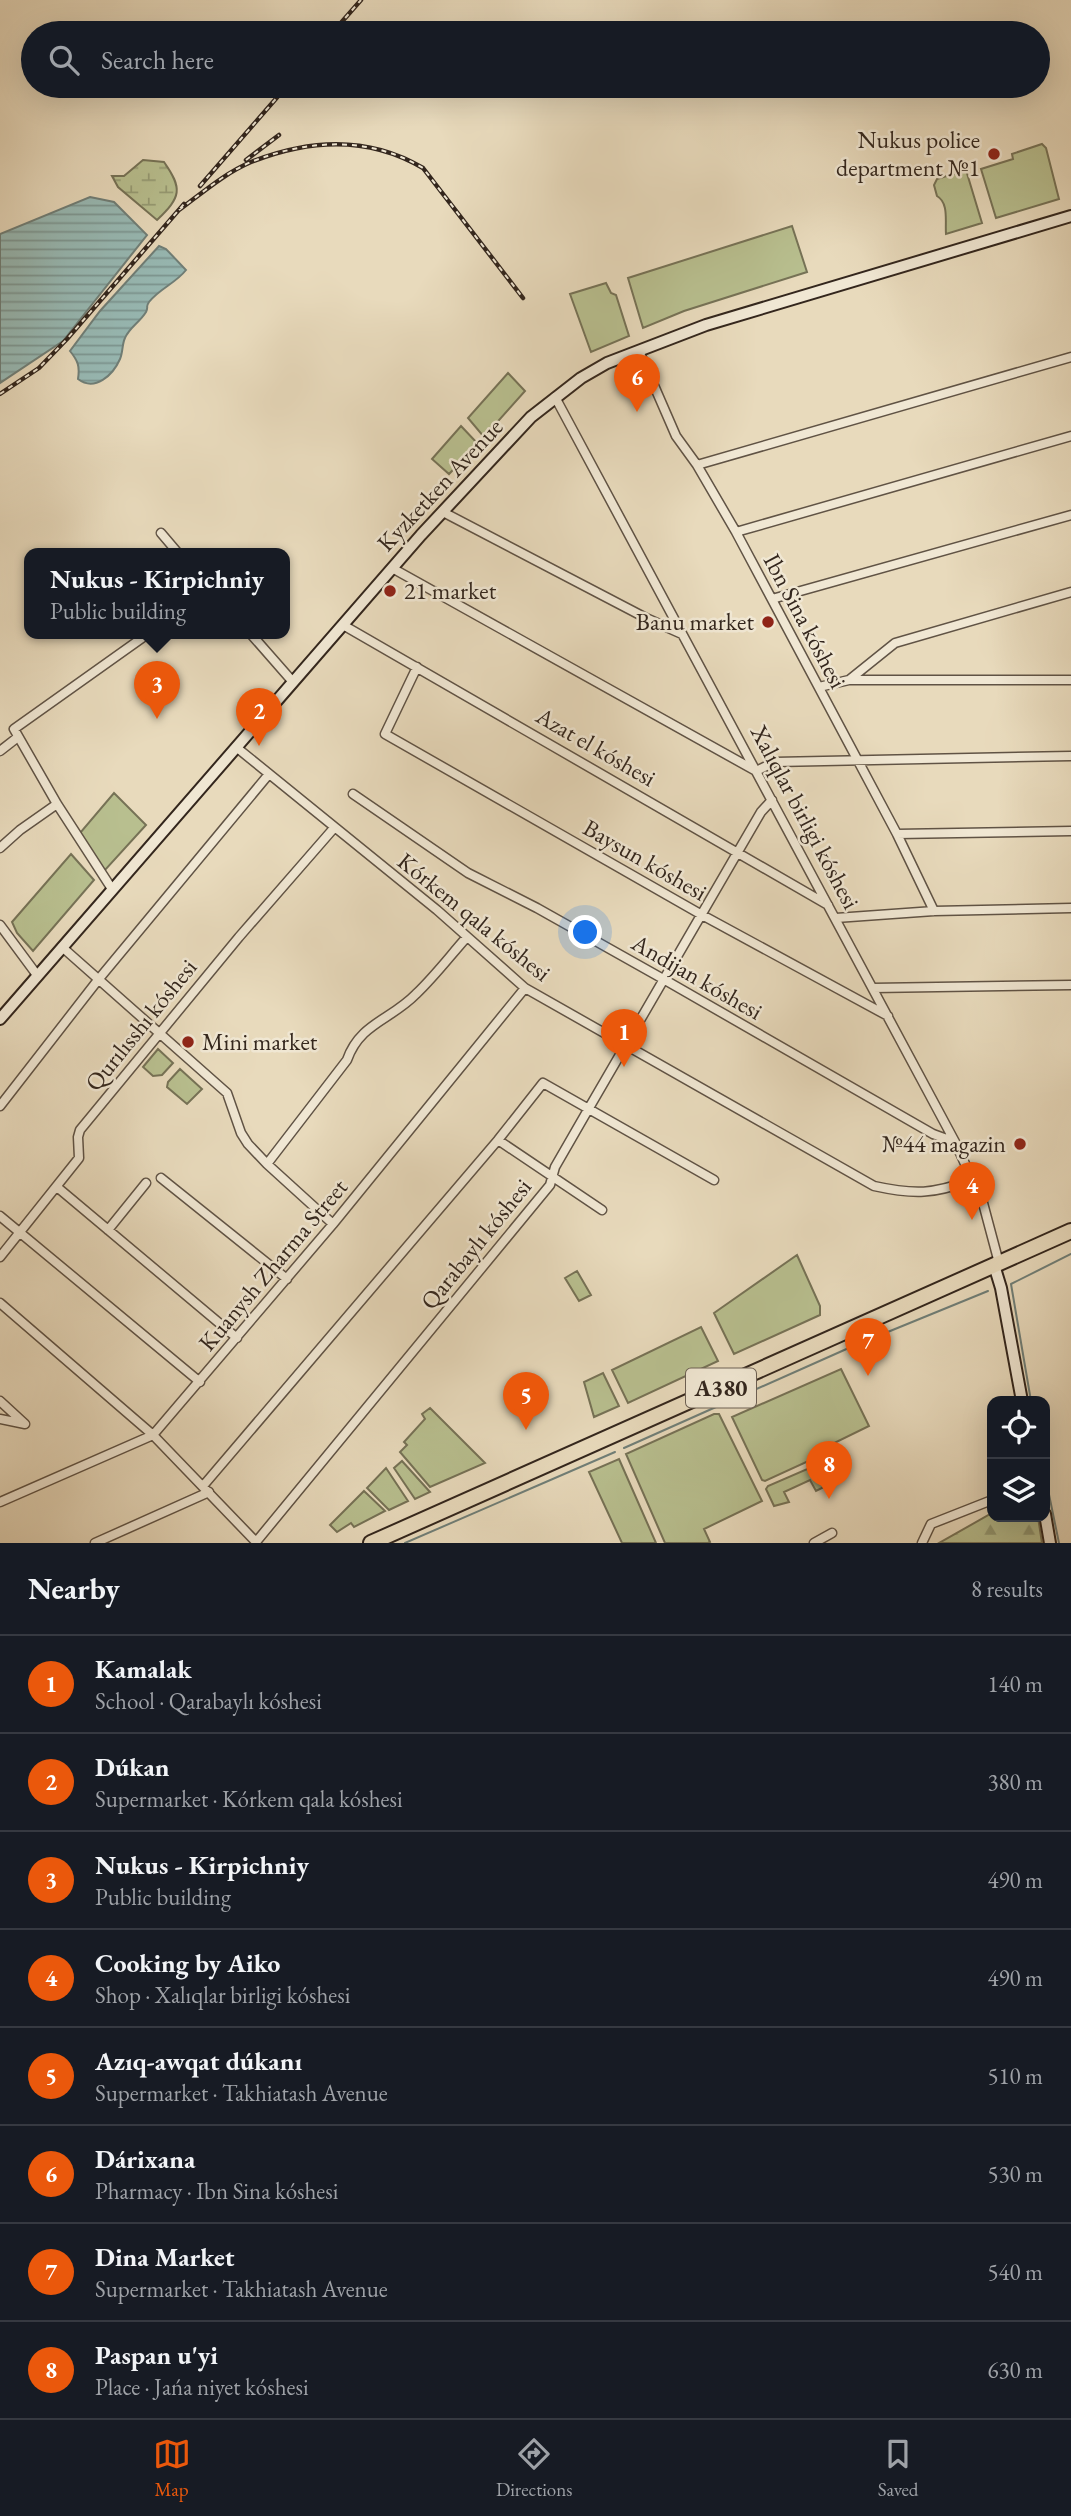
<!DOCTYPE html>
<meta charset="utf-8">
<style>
body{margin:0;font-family:"EB Garamond",serif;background:#20242c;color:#f1f3f6}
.controls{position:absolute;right:21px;bottom:21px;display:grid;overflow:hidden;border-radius:14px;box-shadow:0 7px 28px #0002}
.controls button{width:63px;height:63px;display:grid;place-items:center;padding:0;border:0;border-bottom:2px solid #363941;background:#171b24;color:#f1f3f6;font:35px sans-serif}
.you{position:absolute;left:586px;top:933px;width:24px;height:24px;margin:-18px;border:5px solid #fff;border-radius:50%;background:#1a73e8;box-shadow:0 0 0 10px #1a73e833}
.badge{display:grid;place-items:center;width:46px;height:46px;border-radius:50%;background:#ea580c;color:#fff;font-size:23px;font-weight:700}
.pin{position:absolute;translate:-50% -58px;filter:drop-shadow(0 2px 4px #0008)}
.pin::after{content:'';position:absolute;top:37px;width:24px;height:21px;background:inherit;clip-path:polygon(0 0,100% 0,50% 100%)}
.popup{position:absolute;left:24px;top:548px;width:266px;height:91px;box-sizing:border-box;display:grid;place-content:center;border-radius:14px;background:#171b24;filter:drop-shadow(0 2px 5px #0005);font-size:23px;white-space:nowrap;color:#9ea1a6}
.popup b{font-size:26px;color:#f1f3f6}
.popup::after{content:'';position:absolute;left:50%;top:100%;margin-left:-14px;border:14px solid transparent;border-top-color:#171b24}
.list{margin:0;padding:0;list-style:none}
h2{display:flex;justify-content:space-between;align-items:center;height:91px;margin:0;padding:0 28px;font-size:30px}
h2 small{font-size:23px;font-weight:400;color:#9ea1a6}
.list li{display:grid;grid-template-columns:46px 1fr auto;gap:21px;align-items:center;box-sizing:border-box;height:98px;padding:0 28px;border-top:2px solid #363941}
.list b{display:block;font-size:26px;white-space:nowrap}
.list p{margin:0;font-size:23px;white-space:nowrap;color:#9ea1a6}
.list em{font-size:23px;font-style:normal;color:#9ea1a6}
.icon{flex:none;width:38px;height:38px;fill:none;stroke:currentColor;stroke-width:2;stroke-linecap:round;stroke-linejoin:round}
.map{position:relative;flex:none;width:1071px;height:1543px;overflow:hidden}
.search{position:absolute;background:#171b24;box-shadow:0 7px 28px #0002;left:21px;right:21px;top:21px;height:77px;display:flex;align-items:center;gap:18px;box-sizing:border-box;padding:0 24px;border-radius:38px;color:#9ea1a6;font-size:26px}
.sheet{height:875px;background:#171b24}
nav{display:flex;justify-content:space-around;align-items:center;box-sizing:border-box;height:98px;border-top:2px solid #363941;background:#171b24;font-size:19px;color:#9ea1a6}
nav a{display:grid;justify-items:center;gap:4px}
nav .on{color:#ea580c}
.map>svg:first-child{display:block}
</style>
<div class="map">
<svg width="1071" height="1543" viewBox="0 0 1071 1543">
<defs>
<pattern id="forest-firs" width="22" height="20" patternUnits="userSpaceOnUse" patternTransform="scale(1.75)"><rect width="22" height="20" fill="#b8bf8f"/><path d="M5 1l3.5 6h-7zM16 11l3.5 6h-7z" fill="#969b74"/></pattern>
<pattern id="wetland-marsh" width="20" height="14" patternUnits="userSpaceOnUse" patternTransform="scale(1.75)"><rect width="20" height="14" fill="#b8bf8f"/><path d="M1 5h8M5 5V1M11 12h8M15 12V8" fill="none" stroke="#969b74"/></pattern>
<pattern id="water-rules" width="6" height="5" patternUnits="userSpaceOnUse" patternTransform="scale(1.75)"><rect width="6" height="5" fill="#98bab5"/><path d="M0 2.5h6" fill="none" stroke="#7d9793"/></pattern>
</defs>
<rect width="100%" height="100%" fill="#e8dabc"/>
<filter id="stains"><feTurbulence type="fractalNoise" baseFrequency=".00286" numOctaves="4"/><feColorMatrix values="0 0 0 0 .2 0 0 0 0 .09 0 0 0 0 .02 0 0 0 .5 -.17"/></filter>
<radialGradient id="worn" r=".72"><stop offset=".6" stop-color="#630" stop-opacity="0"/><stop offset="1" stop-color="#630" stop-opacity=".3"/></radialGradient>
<path fill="#b8bf8f" stroke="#767256" stroke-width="2" d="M1042,144L1046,148L1059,199L996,218L981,169L1013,159L1012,154Z
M966,170L982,223L946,234C945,221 949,203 937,196L934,185L937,179Z
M792,226L807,272L684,311L643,328L628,278Z
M606,283L611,293L616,295L629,336L591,352L570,294Z
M508,373L525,391L484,437L468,418Z
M461,426L478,444L449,474L432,459Z
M114,793L146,825L106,869L103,870L80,833Z
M71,854L94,880L33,951L17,933L12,922Z
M158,1049L173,1063L162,1075L153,1076L143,1067Z
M180,1069L202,1089L187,1104L167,1087L168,1082Z
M797,1255L820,1306V1315L734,1354L714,1313Z
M577,1271L591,1295L579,1301L565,1278Z
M701,1327L718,1361L628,1403L612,1370Z
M841,1369L869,1426L824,1448L826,1453L765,1481L762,1480L732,1417Z
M603,1373L619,1406L594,1417L584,1382Z
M430,1408L485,1463L430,1487L400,1452L407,1445L404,1442L425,1419L422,1414Z
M714,1414H719L762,1501L704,1529L710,1542L708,1543H665L626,1454Z
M619,1459L656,1543H622L589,1472Z
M402,1461L430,1492L415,1499L394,1468Z
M821,1463L826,1465L834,1482L816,1491L810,1480L784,1492L789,1502L774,1506L766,1489L768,1486Z
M386,1468L408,1501L389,1510L367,1488Z
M364,1491L385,1511L354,1527L351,1523L337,1532L330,1525Z"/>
<path fill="url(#forest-firs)" stroke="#767256" stroke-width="2" d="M992,1513V1517H1038L1042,1543H939Z"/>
<path fill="url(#wetland-marsh)" stroke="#767256" stroke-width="2" d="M143,160L164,162C183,189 181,197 157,220L118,187L112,176H124Z"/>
<path fill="url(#water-rules)" stroke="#707f78" stroke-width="2" d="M90,197L114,202L147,235L63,341L0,383V234Z
M159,246L166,249L186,270C176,283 159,289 149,302C145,308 149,306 146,312C140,322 129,328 125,338C122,344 123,352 120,359C113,375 95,392 78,379C80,366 78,361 70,351L100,311Z"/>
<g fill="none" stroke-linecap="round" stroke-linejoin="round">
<path stroke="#707f78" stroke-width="2" d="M1031,1401L1011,1284L1071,1254
M725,1403L851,1347L988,1291
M624,1448L716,1407
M1045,1475L1059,1543
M405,1543L615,1452"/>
<g stroke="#605345" stroke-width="11">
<path id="street" d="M639,351L676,436L697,465L736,532L897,834L934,911
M555,397L955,1142L983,1203L999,1263
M697,465L1071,357
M443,512L646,618L682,634
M736,532L1071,436
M161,533L178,553
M392,568L756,771L775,762L1071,756
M772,599L1071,515
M343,625L828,905
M250,633L293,682
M417,667L385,734L702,915L888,1016
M849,680L895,643L1071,592
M819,687L849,680H1071
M236,747L437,910L525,988L874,1186C915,1195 933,1194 972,1180
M0,751L18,737
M353,794L468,873L537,908L665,980L933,1134L955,1142
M897,834L1071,831
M0,848L20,830L57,804
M112,889L57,804L14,729L149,633
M836,918L934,911L1071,908
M0,925L37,975
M62,947L227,1093L241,1133L248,1144L267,1164L333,1224
M873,988L1071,985
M0,1106L98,980L269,774
M498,1140L602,1210
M267,1164L347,1060C360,1023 391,1020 416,994C434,977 450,956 466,938
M161,1178L287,1279
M57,1187L237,1338
M0,1216L200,1382
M108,1230L146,1183
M0,1257L79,1158L78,1137L80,1130L239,937L334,828
M0,1303L153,1435L257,1543
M0,1401L25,1424L0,1419
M203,1486L498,1140L543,1083L714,1180
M0,1502L153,1435L333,1224L525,988
M256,1542L550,1185L555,1167L589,1108L761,812L772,800
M95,1543L209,1492
M814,1543L832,1533
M922,1543L931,1524L992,1500"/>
</g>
<g stroke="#33261d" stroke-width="14">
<path id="secondary" d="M0,1019L421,535L531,417L581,378L607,363L706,325L1071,216
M994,1265L1001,1288L1022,1401
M1045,1514L1050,1543"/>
</g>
<g stroke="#33261d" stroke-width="18">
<path id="highway" d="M371,1543L1071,1231"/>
</g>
<use href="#street" stroke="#f0e7d3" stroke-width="8"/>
<use href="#secondary" stroke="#f0e7d3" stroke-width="10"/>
<use href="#highway" stroke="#e8dabc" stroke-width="14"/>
<g stroke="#33261d" stroke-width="4.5">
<path id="rail" d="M332,33L361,0
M246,160L279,135
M200,186L287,86
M179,210C202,193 225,173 251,162C309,139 369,136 423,168L523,298
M0,394L39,368L67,339L184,204"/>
</g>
<use href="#rail" stroke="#f0e7d3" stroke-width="2" stroke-dasharray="5" stroke-linecap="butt"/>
</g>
<g fill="#8f2418" stroke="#f0e7d3" stroke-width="2.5">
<circle cx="994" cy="154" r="7"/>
<circle cx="390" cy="591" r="7"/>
<circle cx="768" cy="622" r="7"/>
<circle cx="188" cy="1042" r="7"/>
<circle cx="1020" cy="1144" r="7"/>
</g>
<g text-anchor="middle" stroke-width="5" stroke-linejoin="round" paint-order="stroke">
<rect fill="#f0e7d3" stroke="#6c6054" stroke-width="2" x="686" y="1368.5" width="70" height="39" rx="5"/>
<g font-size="23" font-weight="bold" fill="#33261d">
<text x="721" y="1396">A380</text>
</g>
<g font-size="24" fill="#33261d" stroke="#f0e7d3" text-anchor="end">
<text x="980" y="148">Nukus police<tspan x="980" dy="28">department №1</tspan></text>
<text x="404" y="599" text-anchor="start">21 market</text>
<text x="754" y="630">Banu market</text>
<text x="202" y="1050" text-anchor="start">Mini market</text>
<text x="1006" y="1152">№44 magazin</text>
</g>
<g font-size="24" fill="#33261d" stroke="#f0e7d3">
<text transform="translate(440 485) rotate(-47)" y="8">Kyzketken Avenue</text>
<text transform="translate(805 621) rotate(62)" y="8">Ibn Sina kóshesi</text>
<text transform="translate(596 747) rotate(30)" y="8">Azat el kóshesi</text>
<text transform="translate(805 817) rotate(62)" y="8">Xalıqlar birligi kóshesi</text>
<text transform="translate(645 860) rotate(30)" y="8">Baysun kóshesi</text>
<text transform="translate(474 917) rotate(39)" y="8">Kórkem qala kóshesi</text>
<text transform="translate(697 977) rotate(30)" y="8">Andijan kóshesi</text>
<text transform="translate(141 1025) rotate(-51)" y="8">Qurılısshı kóshesi</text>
<text transform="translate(476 1244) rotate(-51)" y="8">Qarabaylı kóshesi</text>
<text transform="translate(273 1265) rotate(-50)" y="8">Kuanysh Zharma Street</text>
</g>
</g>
<rect width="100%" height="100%" filter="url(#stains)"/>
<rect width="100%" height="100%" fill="url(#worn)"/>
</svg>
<div class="controls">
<button><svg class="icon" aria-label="locate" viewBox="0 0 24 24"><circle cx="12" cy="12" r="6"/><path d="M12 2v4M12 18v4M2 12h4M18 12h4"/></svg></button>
<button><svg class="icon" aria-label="layers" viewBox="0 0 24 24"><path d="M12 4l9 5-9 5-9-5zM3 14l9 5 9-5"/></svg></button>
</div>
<div class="you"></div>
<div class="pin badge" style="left:624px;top:1067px">1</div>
<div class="pin badge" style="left:259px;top:746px">2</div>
<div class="pin badge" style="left:157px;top:719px">3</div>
<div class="popup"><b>Nukus - Kirpichniy</b>Public building</div>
<div class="pin badge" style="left:972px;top:1220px">4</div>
<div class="pin badge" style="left:526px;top:1430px">5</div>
<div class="pin badge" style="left:637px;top:412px">6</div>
<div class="pin badge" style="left:868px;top:1376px">7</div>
<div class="pin badge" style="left:829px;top:1499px">8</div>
<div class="search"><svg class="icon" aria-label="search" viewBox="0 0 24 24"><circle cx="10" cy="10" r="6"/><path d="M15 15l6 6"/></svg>Search here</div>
</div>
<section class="sheet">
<h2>Nearby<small>8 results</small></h2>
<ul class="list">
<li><span class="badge">1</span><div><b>Kamalak</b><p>School · Qarabaylı kóshesi</p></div><em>140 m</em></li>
<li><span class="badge">2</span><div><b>Dúkan</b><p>Supermarket · Kórkem qala kóshesi</p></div><em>380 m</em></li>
<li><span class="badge">3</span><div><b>Nukus - Kirpichniy</b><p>Public building</p></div><em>490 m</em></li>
<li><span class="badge">4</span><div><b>Cooking by Aiko</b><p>Shop · Xalıqlar birligi kóshesi</p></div><em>490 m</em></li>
<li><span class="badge">5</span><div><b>Azıq-awqat dúkanı</b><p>Supermarket · Takhiatash Avenue</p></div><em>510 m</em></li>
<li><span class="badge">6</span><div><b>Dárixana</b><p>Pharmacy · Ibn Sina kóshesi</p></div><em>530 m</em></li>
<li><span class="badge">7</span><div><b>Dina Market</b><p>Supermarket · Takhiatash Avenue</p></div><em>540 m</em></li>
<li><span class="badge">8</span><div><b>Paspan u'yi</b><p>Place · Jańa niyet kóshesi</p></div><em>630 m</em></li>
</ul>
</section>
<nav>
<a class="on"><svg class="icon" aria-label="map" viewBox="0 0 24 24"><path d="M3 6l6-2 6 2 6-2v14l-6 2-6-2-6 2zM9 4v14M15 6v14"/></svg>Map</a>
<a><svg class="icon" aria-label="directions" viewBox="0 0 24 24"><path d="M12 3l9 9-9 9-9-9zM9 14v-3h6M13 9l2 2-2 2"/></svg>Directions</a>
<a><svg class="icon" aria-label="saved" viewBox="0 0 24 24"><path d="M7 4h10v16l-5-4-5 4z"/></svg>Saved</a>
</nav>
